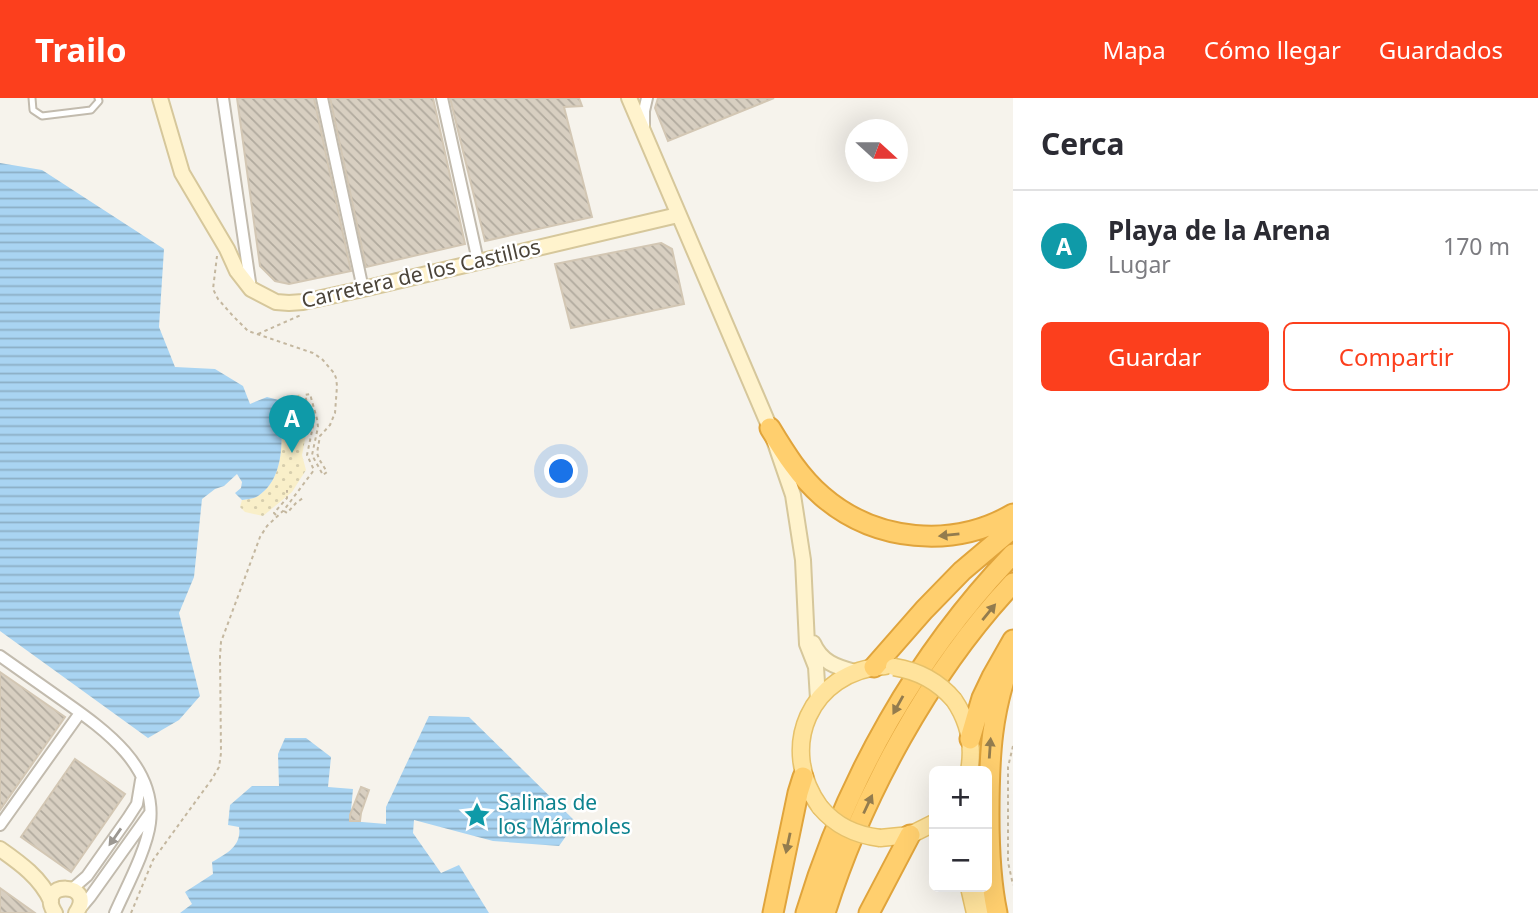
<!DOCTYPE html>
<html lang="es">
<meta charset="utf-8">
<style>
body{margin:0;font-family:"Noto Sans",sans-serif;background:#f7f7f7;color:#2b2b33}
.controls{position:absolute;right:21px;bottom:21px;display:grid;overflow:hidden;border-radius:10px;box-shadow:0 7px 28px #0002}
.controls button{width:63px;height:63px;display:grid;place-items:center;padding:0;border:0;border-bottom:2px solid #e1e1e2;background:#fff;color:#2b2b33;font:35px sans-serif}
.compass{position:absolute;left:845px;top:21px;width:63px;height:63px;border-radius:50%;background:#fff;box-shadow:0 7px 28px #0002;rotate:111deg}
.you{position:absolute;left:562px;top:374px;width:24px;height:24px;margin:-18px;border:5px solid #fff;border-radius:50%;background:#1a73e8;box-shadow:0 0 0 10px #1a73e833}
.badge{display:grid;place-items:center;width:46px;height:46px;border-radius:50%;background:#fc3f1d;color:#fff;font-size:23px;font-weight:700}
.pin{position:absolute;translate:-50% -58px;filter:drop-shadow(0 2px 4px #0008)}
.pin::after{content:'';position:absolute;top:37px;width:24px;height:21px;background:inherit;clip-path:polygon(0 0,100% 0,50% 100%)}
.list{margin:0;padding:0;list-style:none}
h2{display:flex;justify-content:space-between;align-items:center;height:91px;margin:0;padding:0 28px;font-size:30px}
h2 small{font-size:23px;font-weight:400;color:#7c7c81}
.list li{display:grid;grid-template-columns:46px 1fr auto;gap:21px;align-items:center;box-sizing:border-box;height:112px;padding:0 28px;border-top:2px solid #e1e1e2}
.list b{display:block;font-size:26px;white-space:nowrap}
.list p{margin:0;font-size:23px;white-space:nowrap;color:#7c7c81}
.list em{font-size:23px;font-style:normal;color:#7c7c81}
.actions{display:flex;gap:14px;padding:21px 28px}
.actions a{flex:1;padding:16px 0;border:2px solid #fc3f1d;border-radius:10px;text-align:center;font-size:24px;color:#fc3f1d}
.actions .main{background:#fc3f1d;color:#fff}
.map{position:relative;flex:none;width:1013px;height:815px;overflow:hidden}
header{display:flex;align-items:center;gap:42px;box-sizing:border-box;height:98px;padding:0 35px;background:#fc3f1d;color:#fff}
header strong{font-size:33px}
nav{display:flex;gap:38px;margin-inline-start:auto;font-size:24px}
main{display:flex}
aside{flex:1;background:#fff}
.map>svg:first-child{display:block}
</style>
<header>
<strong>Trailo</strong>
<nav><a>Mapa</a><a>Cómo llegar</a><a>Guardados</a></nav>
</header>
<main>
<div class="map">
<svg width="1013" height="815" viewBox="0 0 1013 815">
<defs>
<pattern id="sand-dots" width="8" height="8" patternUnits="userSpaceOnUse" patternTransform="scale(1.75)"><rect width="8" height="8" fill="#f9efc9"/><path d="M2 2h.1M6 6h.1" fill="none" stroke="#d7cead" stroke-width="1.8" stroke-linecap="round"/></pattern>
<pattern id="water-rules" width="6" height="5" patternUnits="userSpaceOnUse" patternTransform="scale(1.75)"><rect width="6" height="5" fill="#a9d4f2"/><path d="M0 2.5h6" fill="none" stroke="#8caec5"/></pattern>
<pattern id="building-back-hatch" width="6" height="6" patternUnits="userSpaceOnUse" patternTransform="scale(1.75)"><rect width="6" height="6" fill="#d8cfc1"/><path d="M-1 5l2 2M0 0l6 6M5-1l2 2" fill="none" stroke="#b1aa9e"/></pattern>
</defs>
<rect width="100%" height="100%" fill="#f6f3ec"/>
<path fill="url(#sand-dots)" d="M300,296L308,326L302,357L306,372L292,394L263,418L245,414L240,409L242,402C247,401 254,401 258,398C288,378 282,332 279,302L286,303Z"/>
<path fill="url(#water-rules)" d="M0,65L42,72L164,151L159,229L175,269L215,271L243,288L250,306L267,299L279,302C282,332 288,378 258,398C254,401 247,401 242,402L235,395L241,390L242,384L237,376L224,388L215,391L202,401L194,479L179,515L200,598L179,622L148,640L0,533Z
M429,618L469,619L576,724L559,748L493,743L414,722L413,735L441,775L459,767L489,815H180L192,806L185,794L213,776L212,764C226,756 242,748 239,729L228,727L230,707L252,688H279L278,656L285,640H306L331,659L328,689L353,691L350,723L386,726V709Z"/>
<path fill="url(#building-back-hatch)" stroke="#d3c7b4" stroke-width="2" d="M237,0H314L351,173L289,186L275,183L260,168Z
M330,0H433L465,146L366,169Z
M450,0H579L582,8L564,9L592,119L485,143Z
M658,0H774L668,43L655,10Z
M661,145L672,151L684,206L571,230L555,166Z
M0,574L65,619L0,712Z
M75,661L125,696L71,774L21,739Z
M361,689L369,692L361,715L360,723H350V717Z
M0,790L35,815H0Z"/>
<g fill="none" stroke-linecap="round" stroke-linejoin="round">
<g stroke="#c2bbae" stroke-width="9">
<path id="lane" d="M32,0L33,12L42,18L91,12L99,3L98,0"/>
</g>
<g stroke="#c2bbae" stroke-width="14">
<path id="street" d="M223,0L251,191
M322,0L363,191
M442,0L478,163
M644,29V13L647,0
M0,558C20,572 41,587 61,601C102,630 157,667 150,725C147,751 126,790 115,815
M0,727L80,615
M72,791L87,778L128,720L137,706L141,682
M79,812L90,799L150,715"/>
</g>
<g stroke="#d6c79b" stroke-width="18">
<path id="secondary" d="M160,0L182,75L227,151L237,173L251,191L276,204L289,205L303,204L363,191L678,117
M629,0L770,330L793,397L803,462L807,546L816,569L818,601
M813,545C821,564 836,569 855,574
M0,751C20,765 41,780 51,803
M55,815C34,782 98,783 76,815"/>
</g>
<g stroke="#e6c16a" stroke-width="19">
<path id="primary" d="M954,602C969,624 974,647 969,673
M820,709C777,650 810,573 885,568
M880,740L910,737L934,725
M969,789L975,815
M982,789L989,815"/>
</g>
<g stroke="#e0a43c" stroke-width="23">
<path id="highway" d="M770,330C785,355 800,379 822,398C875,444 953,451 1013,416
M874,569L924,512L962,473L1013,430
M970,641L982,600L992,579L1013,542
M773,815L798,695L803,679
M806,815C846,682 917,556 1013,456
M825,815C861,700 930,573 1013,485
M869,815L910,737
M997,815C990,782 989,751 989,717C989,659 991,611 1013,557"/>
</g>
<path stroke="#c4b79f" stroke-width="2" stroke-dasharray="3.5 3.5" stroke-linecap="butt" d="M258,236L301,217
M284,413L287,415L296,405L303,400
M276,417L274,415L287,400V392
M1013,648L1008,669V764L1013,787
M131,815L153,762L212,681L219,669L221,655L220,558L221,544L260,439L267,428L284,412L314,372L307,357L313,328L305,297L310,296L317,321L318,329L312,357L323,377L327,374L319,361L317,355L320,338L330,327L335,315L337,288L336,280L334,275L322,261L313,255L248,233L233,218L218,201L213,191L217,158"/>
<use href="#lane" stroke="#fff" stroke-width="5"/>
<use href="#street" stroke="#fff" stroke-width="10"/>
<use href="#secondary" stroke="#fff3cd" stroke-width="14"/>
<use href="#primary" stroke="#ffe39c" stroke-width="16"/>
<use href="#highway" stroke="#ffcf6e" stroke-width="19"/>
<g stroke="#e6c16a" stroke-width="19" stroke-linecap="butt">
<path id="primary-bridge" d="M894,569C919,573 938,583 954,602
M820,709C836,728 855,737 880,740"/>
</g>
<use href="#primary-bridge" stroke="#ffe39c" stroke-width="16"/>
</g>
<defs><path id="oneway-solid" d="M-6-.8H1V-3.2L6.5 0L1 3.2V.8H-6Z" transform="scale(1.75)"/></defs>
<g fill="#937c4e">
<use href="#oneway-solid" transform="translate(949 437) rotate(174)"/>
<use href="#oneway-solid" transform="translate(989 514) rotate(-51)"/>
<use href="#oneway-solid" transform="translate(898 607) rotate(119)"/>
<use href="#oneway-solid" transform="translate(990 650) rotate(-86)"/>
<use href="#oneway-solid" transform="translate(868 706) rotate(-65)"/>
<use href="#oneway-solid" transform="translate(788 745) rotate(102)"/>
</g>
<use fill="#9c9892" href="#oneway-solid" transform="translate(115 739) rotate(125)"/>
<defs>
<g id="sight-bare" transform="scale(2.1)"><path d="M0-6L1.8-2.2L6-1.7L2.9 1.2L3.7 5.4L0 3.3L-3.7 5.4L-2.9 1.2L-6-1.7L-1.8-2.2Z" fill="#0f9aa8" stroke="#fff" stroke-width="2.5" paint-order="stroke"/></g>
</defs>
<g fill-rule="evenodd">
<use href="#sight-bare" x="477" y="717"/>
</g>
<g text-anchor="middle" stroke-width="5" stroke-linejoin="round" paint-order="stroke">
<g font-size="21" fill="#4b4439" stroke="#fff">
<text transform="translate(421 176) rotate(-13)" y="7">Carretera de los Castillos</text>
</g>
<g font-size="21" fill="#0d838f" stroke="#fff" text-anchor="start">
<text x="498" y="712">Salinas de<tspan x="498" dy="24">los Mármoles</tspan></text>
</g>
</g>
</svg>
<div class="controls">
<button>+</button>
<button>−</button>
</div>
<svg class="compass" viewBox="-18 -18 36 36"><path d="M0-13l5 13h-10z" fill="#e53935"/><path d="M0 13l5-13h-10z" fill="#7c7c81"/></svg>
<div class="you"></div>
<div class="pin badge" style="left:292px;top:355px;background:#0f9aa8">A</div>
</div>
<aside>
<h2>Cerca<small></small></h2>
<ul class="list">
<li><span class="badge" style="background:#0f9aa8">A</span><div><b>Playa de la Arena</b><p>Lugar</p></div><em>170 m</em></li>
</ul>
<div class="actions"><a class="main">Guardar</a><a>Compartir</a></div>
</aside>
</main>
